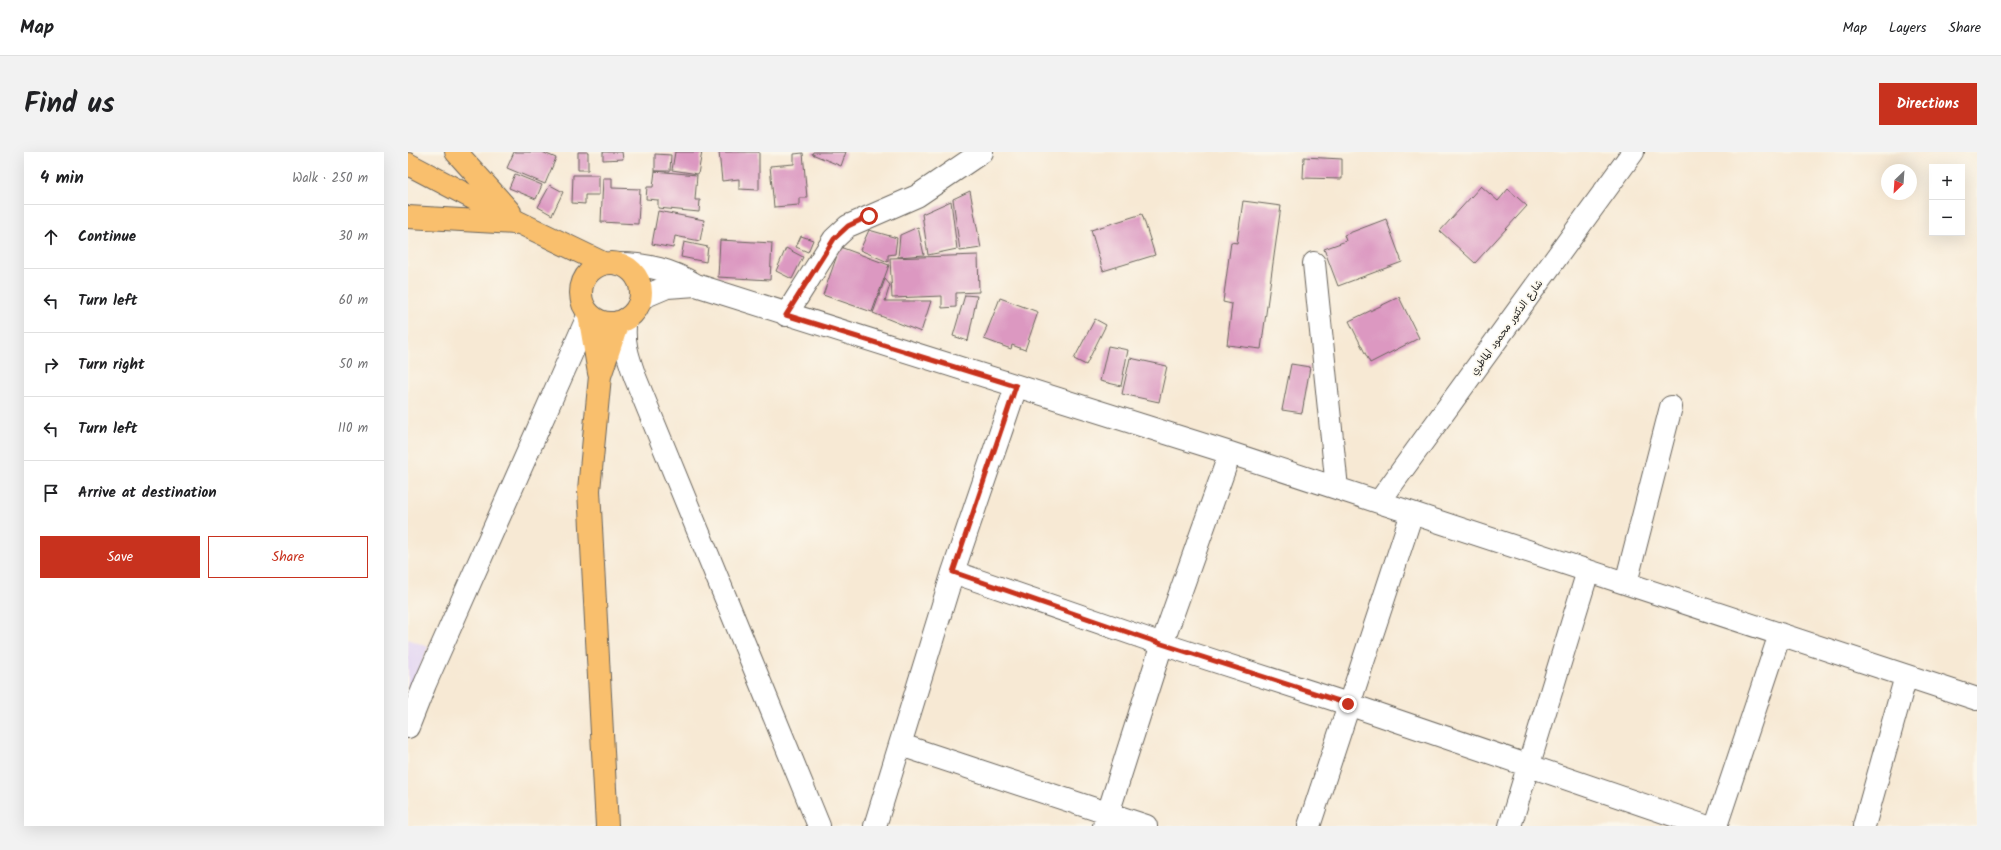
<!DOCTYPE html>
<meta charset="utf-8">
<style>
body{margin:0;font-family:Kalam,"Playpen Sans Arabic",sans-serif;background:#f2f2f2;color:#202124}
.controls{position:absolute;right:12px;top:12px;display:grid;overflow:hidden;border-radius:0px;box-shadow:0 4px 16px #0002}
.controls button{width:36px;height:36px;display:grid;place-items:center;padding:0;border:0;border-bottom:1px solid #e0e0e0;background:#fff;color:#202124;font:20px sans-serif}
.compass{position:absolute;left:1473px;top:12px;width:36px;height:36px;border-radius:50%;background:#fff;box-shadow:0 4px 16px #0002;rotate:205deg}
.stop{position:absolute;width:12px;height:12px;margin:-9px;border:3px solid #c8321e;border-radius:50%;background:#fff}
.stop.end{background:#c8321e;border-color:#fff;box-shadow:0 1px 4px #0008}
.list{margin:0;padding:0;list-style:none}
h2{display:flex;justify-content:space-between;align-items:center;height:52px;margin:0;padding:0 16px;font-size:17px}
h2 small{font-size:13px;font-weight:400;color:#757577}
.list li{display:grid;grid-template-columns:26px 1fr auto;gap:12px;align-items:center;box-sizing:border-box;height:64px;padding:0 16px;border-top:1px solid #e0e0e0}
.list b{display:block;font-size:15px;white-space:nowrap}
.list em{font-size:13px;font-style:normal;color:#757577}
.actions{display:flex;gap:8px;padding:12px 16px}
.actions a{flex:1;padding:9px 0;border:1px solid #c8321e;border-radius:0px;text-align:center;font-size:14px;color:#c8321e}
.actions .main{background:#c8321e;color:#fff}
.icon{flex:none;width:22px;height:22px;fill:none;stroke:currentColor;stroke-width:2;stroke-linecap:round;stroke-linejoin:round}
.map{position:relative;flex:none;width:1569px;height:674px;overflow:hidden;border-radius:0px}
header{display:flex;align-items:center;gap:24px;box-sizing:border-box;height:56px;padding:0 20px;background:#fff;border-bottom:1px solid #e0e0e0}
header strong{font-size:19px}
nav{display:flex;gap:22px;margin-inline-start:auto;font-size:14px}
.intro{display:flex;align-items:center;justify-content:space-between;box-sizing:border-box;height:96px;padding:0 24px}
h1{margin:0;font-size:28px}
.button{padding:10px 18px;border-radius:0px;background:#c8321e;color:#fff;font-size:14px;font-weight:700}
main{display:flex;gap:24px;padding:0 24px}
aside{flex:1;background:#fff;border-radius:0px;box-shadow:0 4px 16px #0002}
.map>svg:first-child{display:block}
</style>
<header>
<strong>Map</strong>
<nav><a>Map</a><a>Layers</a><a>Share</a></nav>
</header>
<div class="intro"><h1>Find us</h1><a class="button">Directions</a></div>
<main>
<aside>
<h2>4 min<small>Walk · 250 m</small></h2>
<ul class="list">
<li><svg class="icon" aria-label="ahead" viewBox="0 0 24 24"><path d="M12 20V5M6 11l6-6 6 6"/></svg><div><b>Continue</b></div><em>30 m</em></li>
<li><svg class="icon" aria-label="left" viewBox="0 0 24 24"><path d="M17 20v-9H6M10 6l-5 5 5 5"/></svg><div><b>Turn left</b></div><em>60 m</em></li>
<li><svg class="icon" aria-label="right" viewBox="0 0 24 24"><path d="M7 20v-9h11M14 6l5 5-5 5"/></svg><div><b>Turn right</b></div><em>50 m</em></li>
<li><svg class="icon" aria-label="left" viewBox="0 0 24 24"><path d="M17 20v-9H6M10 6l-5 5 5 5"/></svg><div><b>Turn left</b></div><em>110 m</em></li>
<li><svg class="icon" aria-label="arrive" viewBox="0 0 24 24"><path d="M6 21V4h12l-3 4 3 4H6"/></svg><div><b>Arrive at destination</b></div></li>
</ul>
<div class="actions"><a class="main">Save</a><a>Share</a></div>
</aside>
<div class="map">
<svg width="1569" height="674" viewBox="0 0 1569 674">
<rect width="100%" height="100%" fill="#fbf7ec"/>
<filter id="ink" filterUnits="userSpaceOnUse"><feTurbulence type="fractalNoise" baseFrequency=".025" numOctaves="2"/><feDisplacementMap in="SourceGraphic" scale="8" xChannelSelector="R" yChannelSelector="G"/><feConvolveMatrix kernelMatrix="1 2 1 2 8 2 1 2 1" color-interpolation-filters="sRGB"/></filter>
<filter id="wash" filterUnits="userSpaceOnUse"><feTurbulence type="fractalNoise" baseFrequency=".012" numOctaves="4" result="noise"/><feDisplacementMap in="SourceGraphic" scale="16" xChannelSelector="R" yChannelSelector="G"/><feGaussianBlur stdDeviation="0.9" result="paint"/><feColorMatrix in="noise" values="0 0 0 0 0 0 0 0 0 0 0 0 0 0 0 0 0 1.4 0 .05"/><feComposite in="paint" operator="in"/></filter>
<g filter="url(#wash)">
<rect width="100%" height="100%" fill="#f7e9d4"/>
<path fill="#e2d4f3" d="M0,487L20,495L0,546Z"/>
<g id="blocks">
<path fill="#dc98c1" d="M106,0H134L148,6L137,32L99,16Z
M170,0H180V18H170Z
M195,0H214L215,7L195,8Z
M267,0H294L290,22L264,18Z
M311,0H351V38L331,37V27L314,29Z
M405,0H438L433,14L404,2Z
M395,1L399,46H391V53L366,55L362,14L386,12V2Z
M247,2L263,3L262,19H247Z
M896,5L934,7V27L895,26Z
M247,19L289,23L287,48H292L291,60L250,56V48L238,47L239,35H245Z
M107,22L134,33L128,47L101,36Z
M165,23H191V43H177V52L164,51Z
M195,26H204V36L232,37L230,72L193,70Z
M142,33L155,40L144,63L130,55Z
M1073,34L1090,49L1100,37L1119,54L1067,111L1032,79Z
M562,39L573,96L552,99L545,47Z
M543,49L549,97L520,103L514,62Z
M835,49L873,54L853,197L819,193L824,152L815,150L823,90L829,91Z
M250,59L296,68L292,89L267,84L265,96L244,92Z
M734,62L747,103L695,119L683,78Z
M978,67L994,110L930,134L916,97L938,89L936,83Z
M510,75L516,103L490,105L492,83Z
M461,78L489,86L487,102L480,103V110L452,98Z
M393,84L405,88L400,100L388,95Z
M312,88L364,91L362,128L310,125Z
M276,90L300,95L298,110L273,105Z
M432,95L481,113L464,160L415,143Z
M378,96L395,105L384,127L368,119Z
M570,103L571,140L548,141V155L534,156V144L484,146L482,106Z
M477,127L482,133L477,149H523L513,180L465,161Z
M557,143L569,144L560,189L545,184Z
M991,145L1011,186L962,211L941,169Z
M592,146L630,160L617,198L604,193L603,197L576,187Z
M687,167L698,173L678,213L666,207Z
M700,194L720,198L713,234L692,229Z
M722,206L759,214L751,250L714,242Z
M883,212L902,215L894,261L874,258Z"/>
</g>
</g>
<g filter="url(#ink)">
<use href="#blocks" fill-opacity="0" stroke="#69645c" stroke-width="1"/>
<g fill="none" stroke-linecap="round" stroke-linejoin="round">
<g stroke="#69645c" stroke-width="24">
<path id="minor" d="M906,111L929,336
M210,112C240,112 263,118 288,133L822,301L1569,547
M233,146L259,135L288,133
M378,163L426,87L440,74L509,44L574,0
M218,167C214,188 220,205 227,225L411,674
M971,350L1225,0
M545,420L754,492L940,552L1297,674
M1218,431L1263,255
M0,575L17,532L181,162
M493,593L738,674
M467,674L545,420L608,235
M696,674L754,492L822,301
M901,674L1004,361
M1102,674L1180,419
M1308,674L1372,482
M1456,674L1498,524"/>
</g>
<g stroke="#69645c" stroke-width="24">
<path id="major" d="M48,0L102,60
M0,12L112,71L195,111
M0,65L107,71
M173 141a30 30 0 1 1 60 0a30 30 0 1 1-60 0Z
M181,162L191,221
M199,674L181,338L192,224L210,170"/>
</g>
<use href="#minor" stroke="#fff" stroke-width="22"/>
<use href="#major" stroke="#f9bf6d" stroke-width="22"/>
</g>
</g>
<g fill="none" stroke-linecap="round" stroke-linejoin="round" filter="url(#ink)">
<path stroke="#c8321e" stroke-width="5" d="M461,64L440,74L426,87L378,163L608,234L545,420L754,492L940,552"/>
</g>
<g text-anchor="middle" stroke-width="3.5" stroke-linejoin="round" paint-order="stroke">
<g font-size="10" fill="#1c1c1c" stroke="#fbf7ec">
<text transform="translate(1098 175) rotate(-54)" y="4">شارع الدكتور محمود الماطري</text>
</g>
</g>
</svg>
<div class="controls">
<button>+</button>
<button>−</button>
</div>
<svg class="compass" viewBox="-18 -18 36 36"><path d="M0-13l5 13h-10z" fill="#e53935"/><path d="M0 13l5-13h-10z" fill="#757577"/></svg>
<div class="stop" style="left:461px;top:64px"></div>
<div class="stop end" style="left:940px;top:552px"></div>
</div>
</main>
